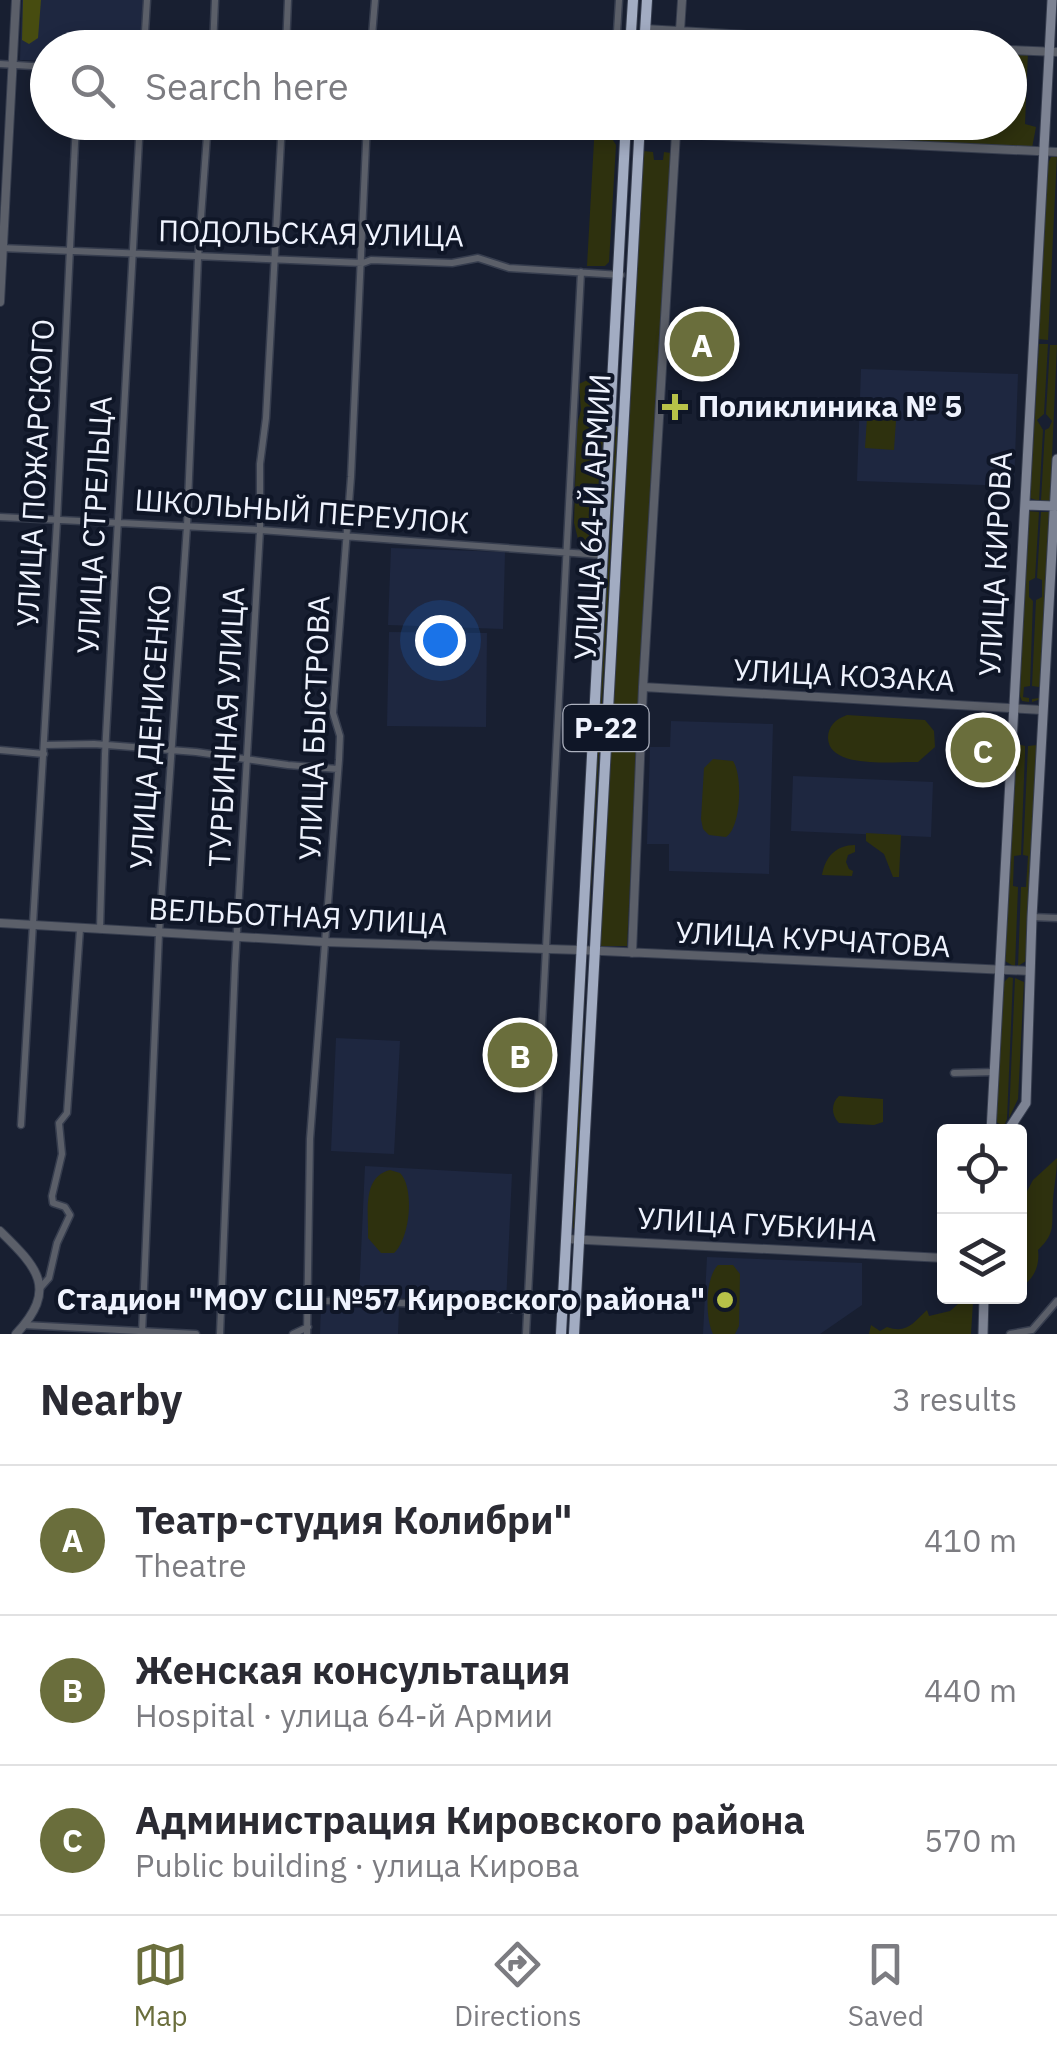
<!DOCTYPE html>
<meta charset="utf-8">
<style>
body{margin:0;font-family:"IBM Plex Sans",sans-serif;background:#f2f2f3;color:#2b2b33}
.controls{position:absolute;right:30px;bottom:30px;display:grid;overflow:hidden;border-radius:10px;box-shadow:0 5px 15px #0003}
.controls button{width:90px;height:90px;display:grid;place-items:center;padding:0;border:0;border-bottom:2px solid #e1e1e2;background:#fff;color:#2b2b33;font:50px sans-serif}
.you{position:absolute;left:440px;top:640px;width:35px;height:35px;margin:-25px;border:8px solid #fff;border-radius:50%;background:#1a73e8;box-shadow:0 0 0 15px #1a73e833}
.badge{display:grid;place-items:center;width:65px;height:65px;border-radius:50%;background:#6a6e3c;color:#fff;font-size:32px;font-weight:700}
.pin{position:absolute;translate:-50% -50%;border:5px solid #fff;box-shadow:0 2px 10px #0006}
.list{margin:0;padding:0;list-style:none}
h2{display:flex;justify-content:space-between;align-items:center;height:130px;margin:0;padding:0 40px;font-size:42px}
h2 small{font-size:32px;font-weight:400;color:#7c7c81}
.list li{display:grid;grid-template-columns:65px 1fr auto;gap:30px;align-items:center;box-sizing:border-box;height:150px;padding:0 40px;border-top:2px solid #e1e1e2}
.list b{display:block;font-size:38px;white-space:nowrap}
.list p{margin:0;font-size:32px;white-space:nowrap;color:#7c7c81}
.list em{font-size:32px;font-style:normal;color:#7c7c81}
.icon{flex:none;width:55px;height:55px;fill:none;stroke:currentColor;stroke-width:2;stroke-linecap:round;stroke-linejoin:round}
.map{position:relative;flex:none;width:1057px;height:1334px;overflow:hidden}
.search{position:absolute;background:#fff;box-shadow:0 5px 15px #0003;left:30px;right:30px;top:30px;height:110px;display:flex;align-items:center;gap:25px;box-sizing:border-box;padding:0 35px;border-radius:55px;color:#7c7c81;font-size:38px}
.sheet{height:580px;background:#fff}
nav{display:flex;justify-content:space-around;align-items:center;box-sizing:border-box;height:140px;border-top:2px solid #e1e1e2;background:#fff;font-size:28px;color:#7c7c81}
nav a{display:grid;justify-items:center;gap:5px}
nav .on{color:#6a6e3c}
.map>svg:first-child{display:block}
</style>
<div class="map">
<svg width="1057" height="1334" viewBox="0 0 1057 1334">
<rect width="100%" height="100%" fill="#181f31"/>
<path fill="#1e2740" d="M22,0H143L141,47L48,48L47,61L20,60Z
M861,369L1018,374L1014,486L857,481Z
M391,548L505,552L503,629L388,625Z
M389,632L487,633L486,727L387,726Z
M671,721L773,724L769,874L669,871V844H647L650,747H670Z
M793,776L933,782L931,837L791,831Z
M336,1038L400,1041L394,1154L331,1151Z
M365,1166L512,1174L506,1303L359,1296Z
M707,1257L862,1263V1305L820,1334H703Z
M321,1305L399,1308L398,1334H320Z"/>
<path fill="#2e310e" d="M657,32L735,35V47L649,48L651,37Z
M1010,51L1028,52L1025,124L1036,127L1032,148L770,133L771,122H1010Z
M595,123H602L616,145L609,262L605,266H587Z
M643,151L653,152L654,160H663L664,152L671,153L640,676L627,946H600Z
M1057,155L1048,340L1038,339L1047,165L1051,157Z
M1039,344H1048L1044,414L1037,420L1043,430L1039,501L1030,498Z
M1050,345H1057L1050,501H1041L1045,430L1049,428L1052,421L1046,414Z
M589,379L593,382L602,379L606,383L609,394C604,440 593,500 599,540L592,551L580,547L574,523L577,425L581,410L579,384Z
M868,403L897,405L894,450L865,448Z
M616,426L618,428L588,942L586,941Z
M1027,511L1039,512L1035,578L1029,581V597L1033,601L1030,686L1024,687L1023,697L1029,698V702L1022,701L1020,696Z
M1041,512H1052L1041,699L1032,702V699L1039,698V687L1032,686L1036,600L1042,597V580L1037,578Z
M847,715L925,720L934,731L935,747L918,762C895,761 829,770 828,738C828,726 836,719 847,715Z
M1017,744L1025,746V753L1021,855L1014,856L1013,886L1018,887L1015,967L1005,961Z
M1037,745L1026,961L1018,966L1021,887H1026L1028,856L1023,855L1028,746Z
M713,759L733,761C743,776 741,828 726,837L709,835L703,829L701,819L704,768Z
M866,833L901,835L899,877H893L884,854L866,841Z
M855,845V852L848,855L846,862L849,869L853,871L852,876L822,875C825,857 836,845 855,845Z
M586,964L575,1226L573,1229L584,965Z
M1009,977L1013,978L1007,1119L1004,1126L996,1122L1004,982Z
M1015,978L1024,982L1018,1099L1009,1118Z
M839,1096L883,1099V1122L874,1125L839,1123C831,1115 831,1103 839,1096Z
M1057,1158C1057,1173 1054,1186 1053,1200C1051,1224 1057,1232 1038,1250C1040,1266 1034,1279 1020,1288C1019,1256 1032,1228 1025,1195L1033,1180Z
M390,1170L400,1173C415,1188 410,1239 394,1253H381L368,1238C369,1214 361,1177 390,1170Z
M718,1265H733L740,1274L739,1326L735,1334H713C705,1318 705,1278 718,1265Z
M966,1297L973,1302L971,1334H869L871,1325L880,1331L887,1327C907,1334 913,1323 927,1310L929,1316L950,1311Z"/>
<path fill="#474c10" d="M23,0H41L38,38L29,44L22,40Z"/>
<g fill="none" stroke-linecap="round" stroke-linejoin="round">
<g stroke="#363d4e" stroke-width="9">
<path id="minor" d="M372,40L503,48
M144,48L147,0
M213,48L215,0
M286,48L288,0
M371,48L375,0
M616,48L619,0
M0,64L48,67
M1,248L363,263L371,260L452,263L478,258L509,268L621,275
M0,517L260,530L601,555
M44,745L94,744L196,752L288,765L338,769
M0,750L44,754
M1032,917L1057,918
M100,929L105,754L140,122
M954,1073L994,1072
M21,1125L57,521L76,122
M41,1287L49,1278L57,1243L70,1215L65,1207L53,1203L52,1196L62,1154L59,1123L67,1113L80,929
M307,1302L346,1300L528,1310
M24,1325L196,1334
M142,1334L159,933L187,526L198,258L208,122
M220,1334L235,965L260,530V464L266,418L282,122
M293,1334L308,1327
M307,1334L310,1139L339,760L340,736L333,713L351,477L367,122
M526,1334L581,272
M1010,1334L1032,1330L1057,1301"/>
</g>
<g stroke="#363d4e" stroke-width="10">
<path id="tertiary" d="M645,29L969,48
M680,31L682,0
M1010,50L1057,52
M639,132L1057,152
M0,302L16,0
M643,687L1042,710
M0,923L325,942L580,950L1030,971
M632,953L643,687L676,133
M0,1231C38,1268 58,1289 16,1334
M567,1239L944,1258"/>
</g>
<g stroke="#363d4e" stroke-width="11">
<path id="secondary" d="M1025,505L1055,506
M991,1132L1052,0
M1007,1132L1026,1103L1032,917L1057,459
M983,1334L984,1296"/>
</g>
<g stroke="#363d4e" stroke-width="12">
<path id="trunk" d="M630,48L633,0
M644,48L647,0
M561,1334L626,122
M574,1334L640,122"/>
</g>
<use href="#minor" stroke="#5b5f69" stroke-width="6"/>
<use href="#tertiary" stroke="#5b5f69" stroke-width="8"/>
<use href="#secondary" stroke="#7d8393" stroke-width="9"/>
<use href="#trunk" stroke="#a2acc2" stroke-width="10"/>
</g>
<g fill="#b7c148" stroke="#0f1627" stroke-width="4">
<path d="M670 392h10v10h10v10h-10v10h-10v-10h-10v-10h10z"/>
<circle cx="725" cy="1300" r="10"/>
</g>
<g text-anchor="middle" stroke-width="8" stroke-linejoin="round" paint-order="stroke">
<rect fill="#0f1627" stroke="#acb1be" stroke-width="2.5" x="563.5" y="705" width="85" height="46" rx="8"/>
<g font-size="28" font-weight="bold" fill="#eff3fe">
<text x="606" y="738">Р-22</text>
</g>
<g font-size="30" fill="#eff3fe" stroke="#0f1627">
<text transform="translate(311 234) rotate(1)" y="10">ПОДОЛЬСКАЯ УЛИЦА</text>
<text transform="translate(36 473) rotate(-87)" y="10">УЛИЦА ПОЖАРСКОГО</text>
<text transform="translate(302 512) rotate(4)" y="10">ШКОЛЬНЫЙ ПЕРЕУЛОК</text>
<text transform="translate(593 517) rotate(-87)" y="10">УЛИЦА 64-Й АРМИИ</text>
<text transform="translate(95 525) rotate(-87)" y="10">УЛИЦА СТРЕЛЬЦА</text>
<text transform="translate(996 564) rotate(-87)" y="10">УЛИЦА КИРОВА</text>
<text transform="translate(844 676) rotate(3)" y="10">УЛИЦА КОЗАКА</text>
<text transform="translate(151 727) rotate(-86)" y="10">УЛИЦА ДЕНИСЕНКО</text>
<text transform="translate(227 727) rotate(-87)" y="10">ТУРБИННАЯ УЛИЦА</text>
<text transform="translate(315 728) rotate(-88)" y="10">УЛИЦА БЫСТРОВА</text>
<text transform="translate(298 917) rotate(3)" y="10">ВЕЛЬБОТНАЯ УЛИЦА</text>
<text transform="translate(813 940) rotate(3)" y="10">УЛИЦА КУРЧАТОВА</text>
<text transform="translate(757 1225) rotate(3)" y="10">УЛИЦА ГУБКИНА</text>
</g>
<g font-size="30" font-weight="bold" fill="#eff3fe" stroke="#0f1627" text-anchor="start">
<text x="698" y="417">Поликлиника № 5</text>
<text x="705" y="1310" text-anchor="end">Стадион "МОУ СШ №57 Кировского района"</text>
</g>
</g>
</svg>
<div class="controls">
<button><svg class="icon" aria-label="locate" viewBox="0 0 24 24"><circle cx="12" cy="12" r="6"/><path d="M12 2v4M12 18v4M2 12h4M18 12h4"/></svg></button>
<button><svg class="icon" aria-label="layers" viewBox="0 0 24 24"><path d="M12 4l9 5-9 5-9-5zM3 14l9 5 9-5"/></svg></button>
</div>
<div class="you"></div>
<div class="pin badge" style="left:702px;top:344px">A</div>
<div class="pin badge" style="left:520px;top:1055px">B</div>
<div class="pin badge" style="left:983px;top:750px">C</div>
<div class="search"><svg class="icon" aria-label="search" viewBox="0 0 24 24"><circle cx="10" cy="10" r="6"/><path d="M15 15l6 6"/></svg>Search here</div>
</div>
<section class="sheet">
<h2>Nearby<small>3 results</small></h2>
<ul class="list">
<li><span class="badge">A</span><div><b>Театр-студия Колибри&quot;</b><p>Theatre</p></div><em>410 m</em></li>
<li><span class="badge">B</span><div><b>Женская консультация</b><p>Hospital · улица 64-й Армии</p></div><em>440 m</em></li>
<li><span class="badge">C</span><div><b>Администрация Кировского района</b><p>Public building · улица Кирова</p></div><em>570 m</em></li>
</ul>
</section>
<nav>
<a class="on"><svg class="icon" aria-label="map" viewBox="0 0 24 24"><path d="M3 6l6-2 6 2 6-2v14l-6 2-6-2-6 2zM9 4v14M15 6v14"/></svg>Map</a>
<a><svg class="icon" aria-label="directions" viewBox="0 0 24 24"><path d="M12 3l9 9-9 9-9-9zM9 14v-3h6M13 9l2 2-2 2"/></svg>Directions</a>
<a><svg class="icon" aria-label="saved" viewBox="0 0 24 24"><path d="M7 4h10v16l-5-4-5 4z"/></svg>Saved</a>
</nav>
